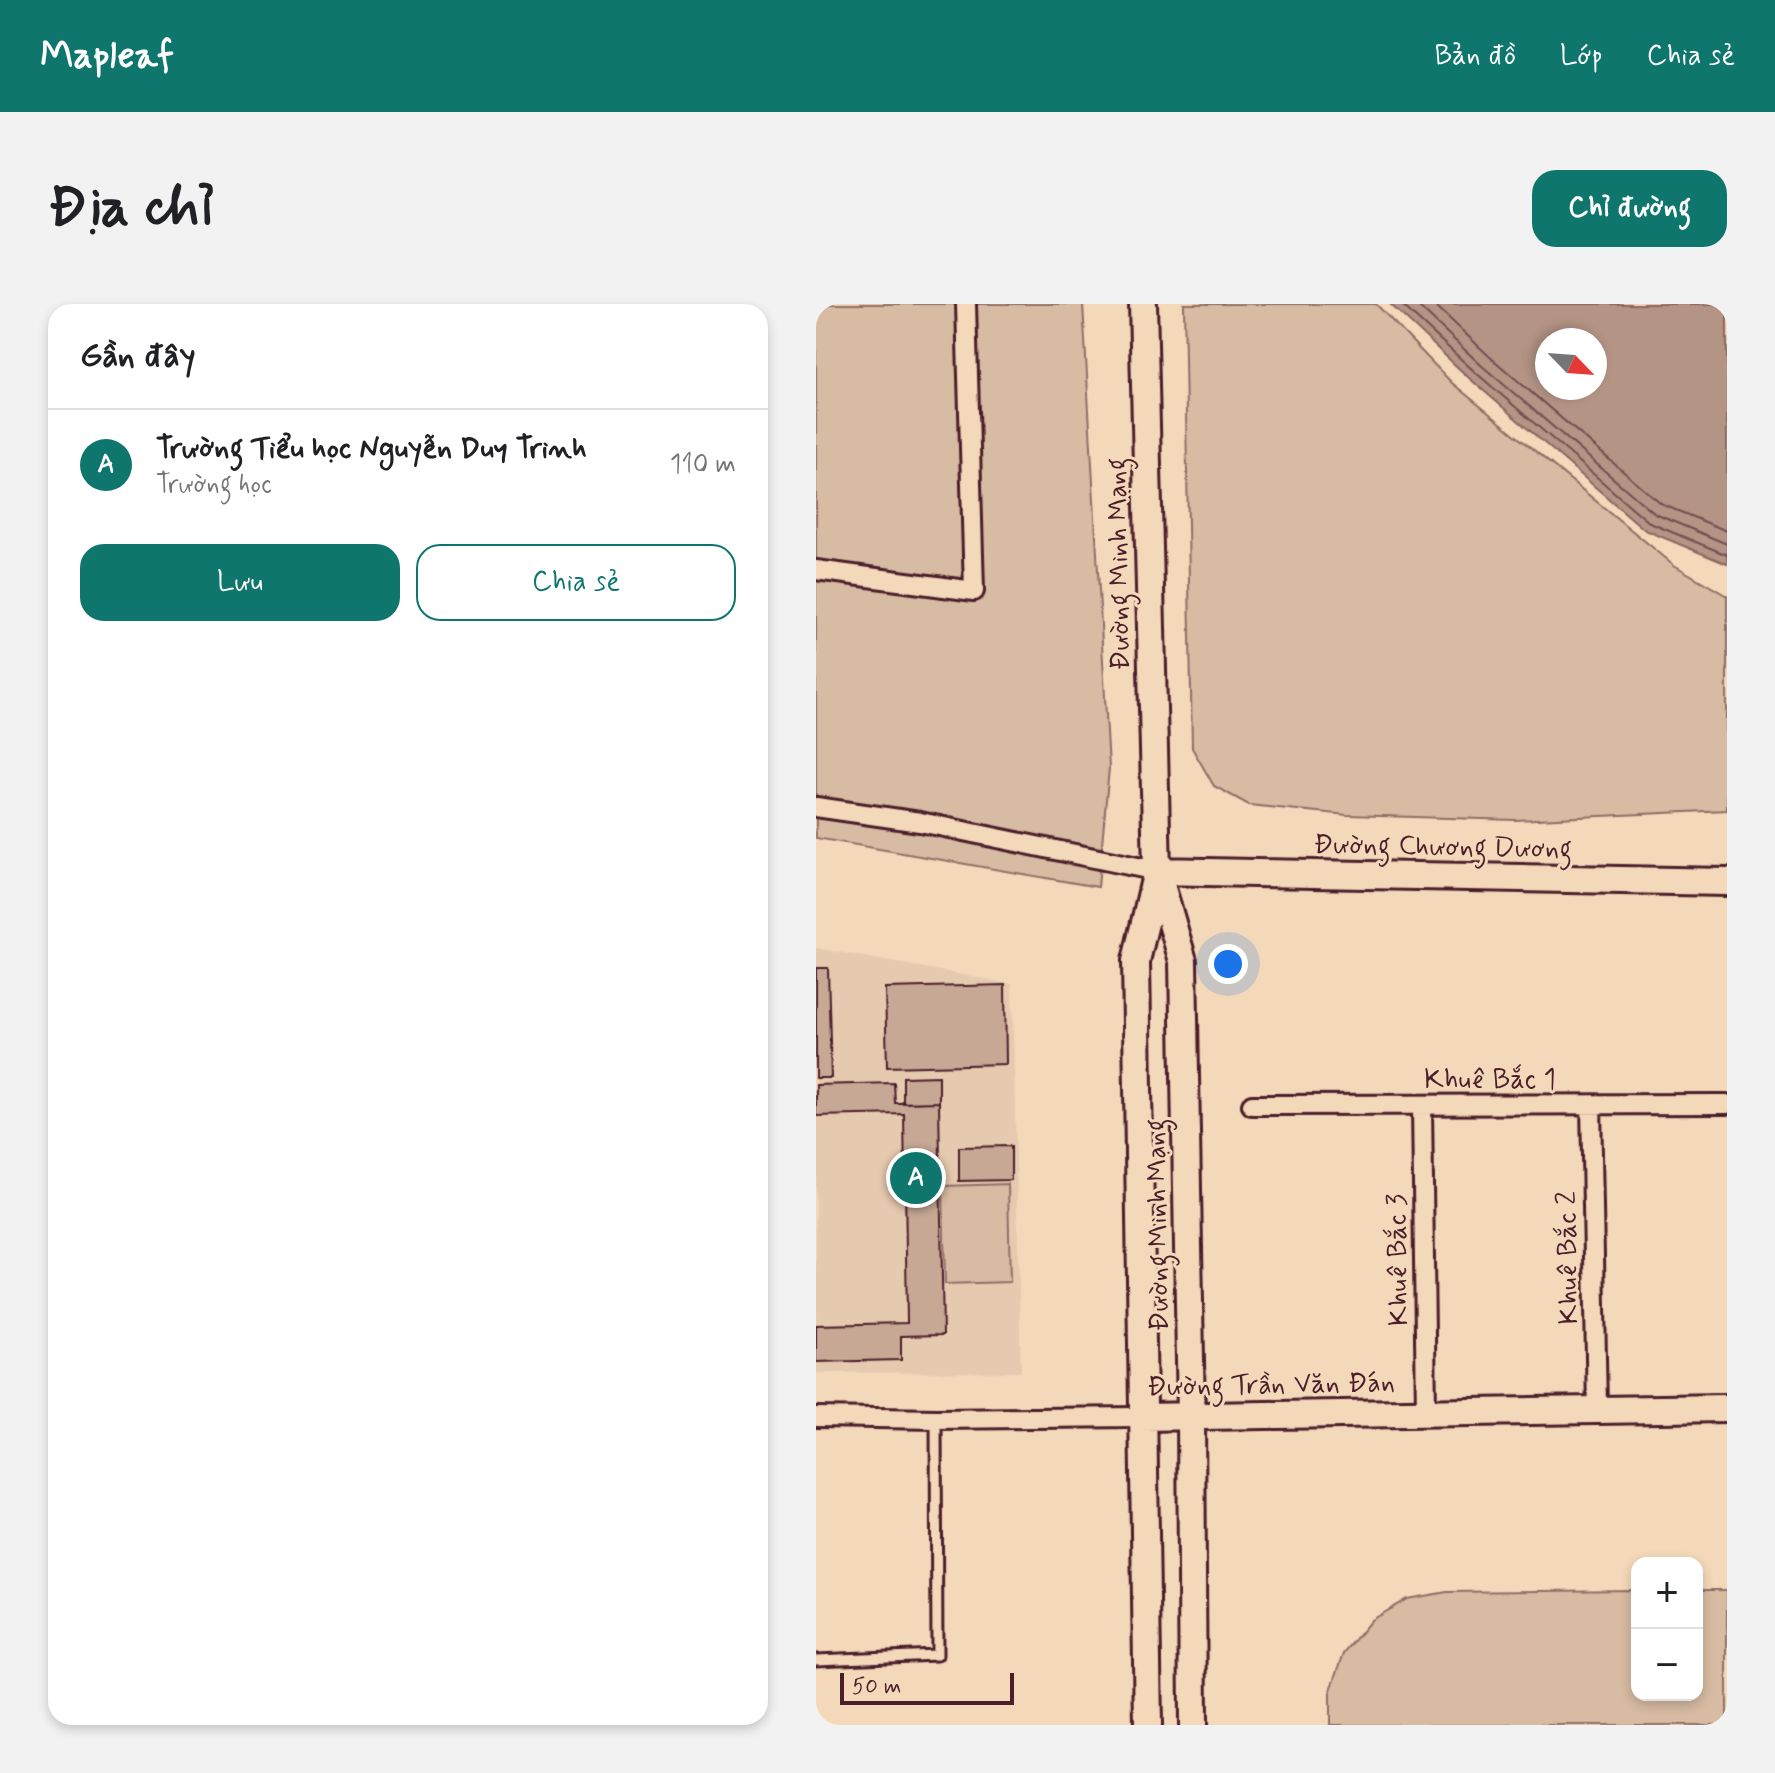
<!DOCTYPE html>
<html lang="vi">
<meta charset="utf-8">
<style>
body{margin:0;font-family:Mynerve,sans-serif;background:#f2f2f2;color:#202124}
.controls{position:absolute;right:24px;bottom:24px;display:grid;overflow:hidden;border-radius:16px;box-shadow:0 4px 12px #0003}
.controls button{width:72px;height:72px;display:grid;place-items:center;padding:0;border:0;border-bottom:2px solid #e0e0e0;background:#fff;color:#202124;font:40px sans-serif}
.compass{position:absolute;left:719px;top:24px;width:72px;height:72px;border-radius:50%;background:#fff;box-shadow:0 4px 12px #0003;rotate:115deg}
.scale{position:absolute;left:24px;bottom:20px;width:174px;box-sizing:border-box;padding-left:8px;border:4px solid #4a1f2b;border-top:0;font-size:22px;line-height:28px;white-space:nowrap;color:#4a1f2b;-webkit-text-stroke:6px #f3d9ba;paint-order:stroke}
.you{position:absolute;left:412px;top:660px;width:28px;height:28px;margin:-20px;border:6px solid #fff;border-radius:50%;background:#1a73e8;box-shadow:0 0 0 12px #1a73e833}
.badge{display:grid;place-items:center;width:52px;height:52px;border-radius:50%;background:#0f766e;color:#fff;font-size:26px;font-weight:700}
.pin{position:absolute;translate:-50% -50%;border:4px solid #fff;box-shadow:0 2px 8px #0006}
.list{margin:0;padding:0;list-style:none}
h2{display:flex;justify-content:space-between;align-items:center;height:104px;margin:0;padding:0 32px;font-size:34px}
h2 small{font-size:26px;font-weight:400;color:#757577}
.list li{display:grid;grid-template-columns:52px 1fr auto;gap:24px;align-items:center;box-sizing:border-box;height:112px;padding:0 32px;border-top:2px solid #e0e0e0}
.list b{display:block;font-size:30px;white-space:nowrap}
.list p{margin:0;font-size:26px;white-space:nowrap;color:#757577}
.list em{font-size:26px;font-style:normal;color:#757577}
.actions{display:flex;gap:16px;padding:24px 32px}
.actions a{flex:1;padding:18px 0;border:2px solid #0f766e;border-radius:24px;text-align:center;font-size:28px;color:#0f766e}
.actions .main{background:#0f766e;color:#fff}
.map{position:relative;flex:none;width:911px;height:1421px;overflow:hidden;border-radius:24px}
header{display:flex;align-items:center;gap:48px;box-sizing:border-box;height:112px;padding:0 40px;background:#0f766e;color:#fff}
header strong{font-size:38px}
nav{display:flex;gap:44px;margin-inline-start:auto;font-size:28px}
.intro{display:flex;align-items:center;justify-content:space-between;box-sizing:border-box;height:192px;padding:0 48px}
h1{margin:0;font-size:56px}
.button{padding:20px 36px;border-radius:24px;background:#0f766e;color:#fff;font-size:28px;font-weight:700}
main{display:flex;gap:48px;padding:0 48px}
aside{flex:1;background:#fff;border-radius:24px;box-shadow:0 4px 12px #0003}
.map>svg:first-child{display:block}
</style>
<header>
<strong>Mapleaf</strong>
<nav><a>Bản đồ</a><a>Lớp</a><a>Chia sẻ</a></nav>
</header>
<div class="intro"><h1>Địa chỉ</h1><a class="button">Chỉ đường</a></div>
<main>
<aside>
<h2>Gần đây<small></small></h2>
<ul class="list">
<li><span class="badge">A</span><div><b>Trường Tiểu học Nguyễn Duy Trinh</b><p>Trường học</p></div><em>110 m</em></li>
</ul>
<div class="actions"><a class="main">Lưu</a><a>Chia sẻ</a></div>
</aside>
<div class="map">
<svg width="911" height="1421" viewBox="0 0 911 1421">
<rect width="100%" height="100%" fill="#f3d9ba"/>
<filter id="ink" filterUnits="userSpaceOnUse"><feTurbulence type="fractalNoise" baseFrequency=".0125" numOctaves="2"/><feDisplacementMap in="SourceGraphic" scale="16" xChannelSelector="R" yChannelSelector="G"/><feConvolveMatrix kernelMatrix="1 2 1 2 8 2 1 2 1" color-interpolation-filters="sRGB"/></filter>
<g filter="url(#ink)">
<path fill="#e6caaf" d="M0,644L196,680L205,1068L0,1069Z"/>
<path fill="#d7bba2" stroke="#906d66" stroke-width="2" d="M0,0H267L293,464L282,583L0,534Z
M368,0H560L636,79L858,261L911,292V506L700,516L531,511L433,501L398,482L376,444Z
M192,880L194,978L129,980L127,882Z
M821,1286V1391H881V1286H911V1421H514V1389L528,1349L555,1316L591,1295L631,1288Z"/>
<path fill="#b49485" stroke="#8a6561" stroke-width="2" fill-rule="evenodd" d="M574,0H911V260L829,226L653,74ZM731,36H779V84H731Z"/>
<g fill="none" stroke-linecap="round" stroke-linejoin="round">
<path stroke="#744e4f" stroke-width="2" d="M585,0L659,68L834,219L911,251
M600,0L665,61L839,210L911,240
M618,0L673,52L845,200L911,227"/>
</g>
<path fill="#c6a894" stroke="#4a1f2b" stroke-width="2" d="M0,664H12L15,774H0Z
M189,681L190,760L71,763L69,684Z
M123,772V798L87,799V773Z
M78,779L79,799L123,798L127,1031L85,1032V1056L0,1058V1021L91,1019L88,810L0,812V781Z
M195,842V876L143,877V843Z"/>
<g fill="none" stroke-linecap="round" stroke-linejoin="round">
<g stroke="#4a1f2b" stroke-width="15">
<path id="lane" d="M0,1356L121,1351L120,1115"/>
</g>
<g stroke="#4a1f2b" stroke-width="24">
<path id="street" d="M0,266L158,287L150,0
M0,503L104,518L341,567
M436,801L911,800
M775,801L781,1104
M606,802L610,1108
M0,1113L120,1115L325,1113"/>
</g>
<g stroke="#4a1f2b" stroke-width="32">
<path id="secondary" d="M327,0L341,567L320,657L332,1421
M341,567L911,578
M342,571L367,657L375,1113L377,1421
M325,1113L911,1104"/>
</g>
<use href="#lane" stroke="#f3d9ba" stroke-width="9"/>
<use href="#street" stroke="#f3d9ba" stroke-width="18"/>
<use href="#secondary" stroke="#f3d9ba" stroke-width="26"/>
</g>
</g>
<g text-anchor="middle" stroke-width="6" stroke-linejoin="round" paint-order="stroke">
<g font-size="28" fill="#4a1f2b" stroke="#f3d9ba">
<text transform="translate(301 260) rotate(-91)" y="10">Đường Minh Mạng</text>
<text transform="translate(627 541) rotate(1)" y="10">Đường Chương Dương</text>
<text x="674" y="784">Khuê Bắc 1</text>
<text transform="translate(340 921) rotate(-91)" y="10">Đường Minh Mạng</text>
<text transform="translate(750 954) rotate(-91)" y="10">Khuê Bắc 2</text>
<text transform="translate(580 956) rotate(-91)" y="10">Khuê Bắc 3</text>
<text transform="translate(455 1079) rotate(-1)" y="10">Đường Trần Văn Đán</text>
</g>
</g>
</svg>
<div class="controls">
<button>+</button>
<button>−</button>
</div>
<svg class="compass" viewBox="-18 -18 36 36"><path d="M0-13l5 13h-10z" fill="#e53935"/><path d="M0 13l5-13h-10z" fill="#757577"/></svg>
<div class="scale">50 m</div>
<div class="you"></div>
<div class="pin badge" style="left:100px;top:874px">A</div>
</div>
</main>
